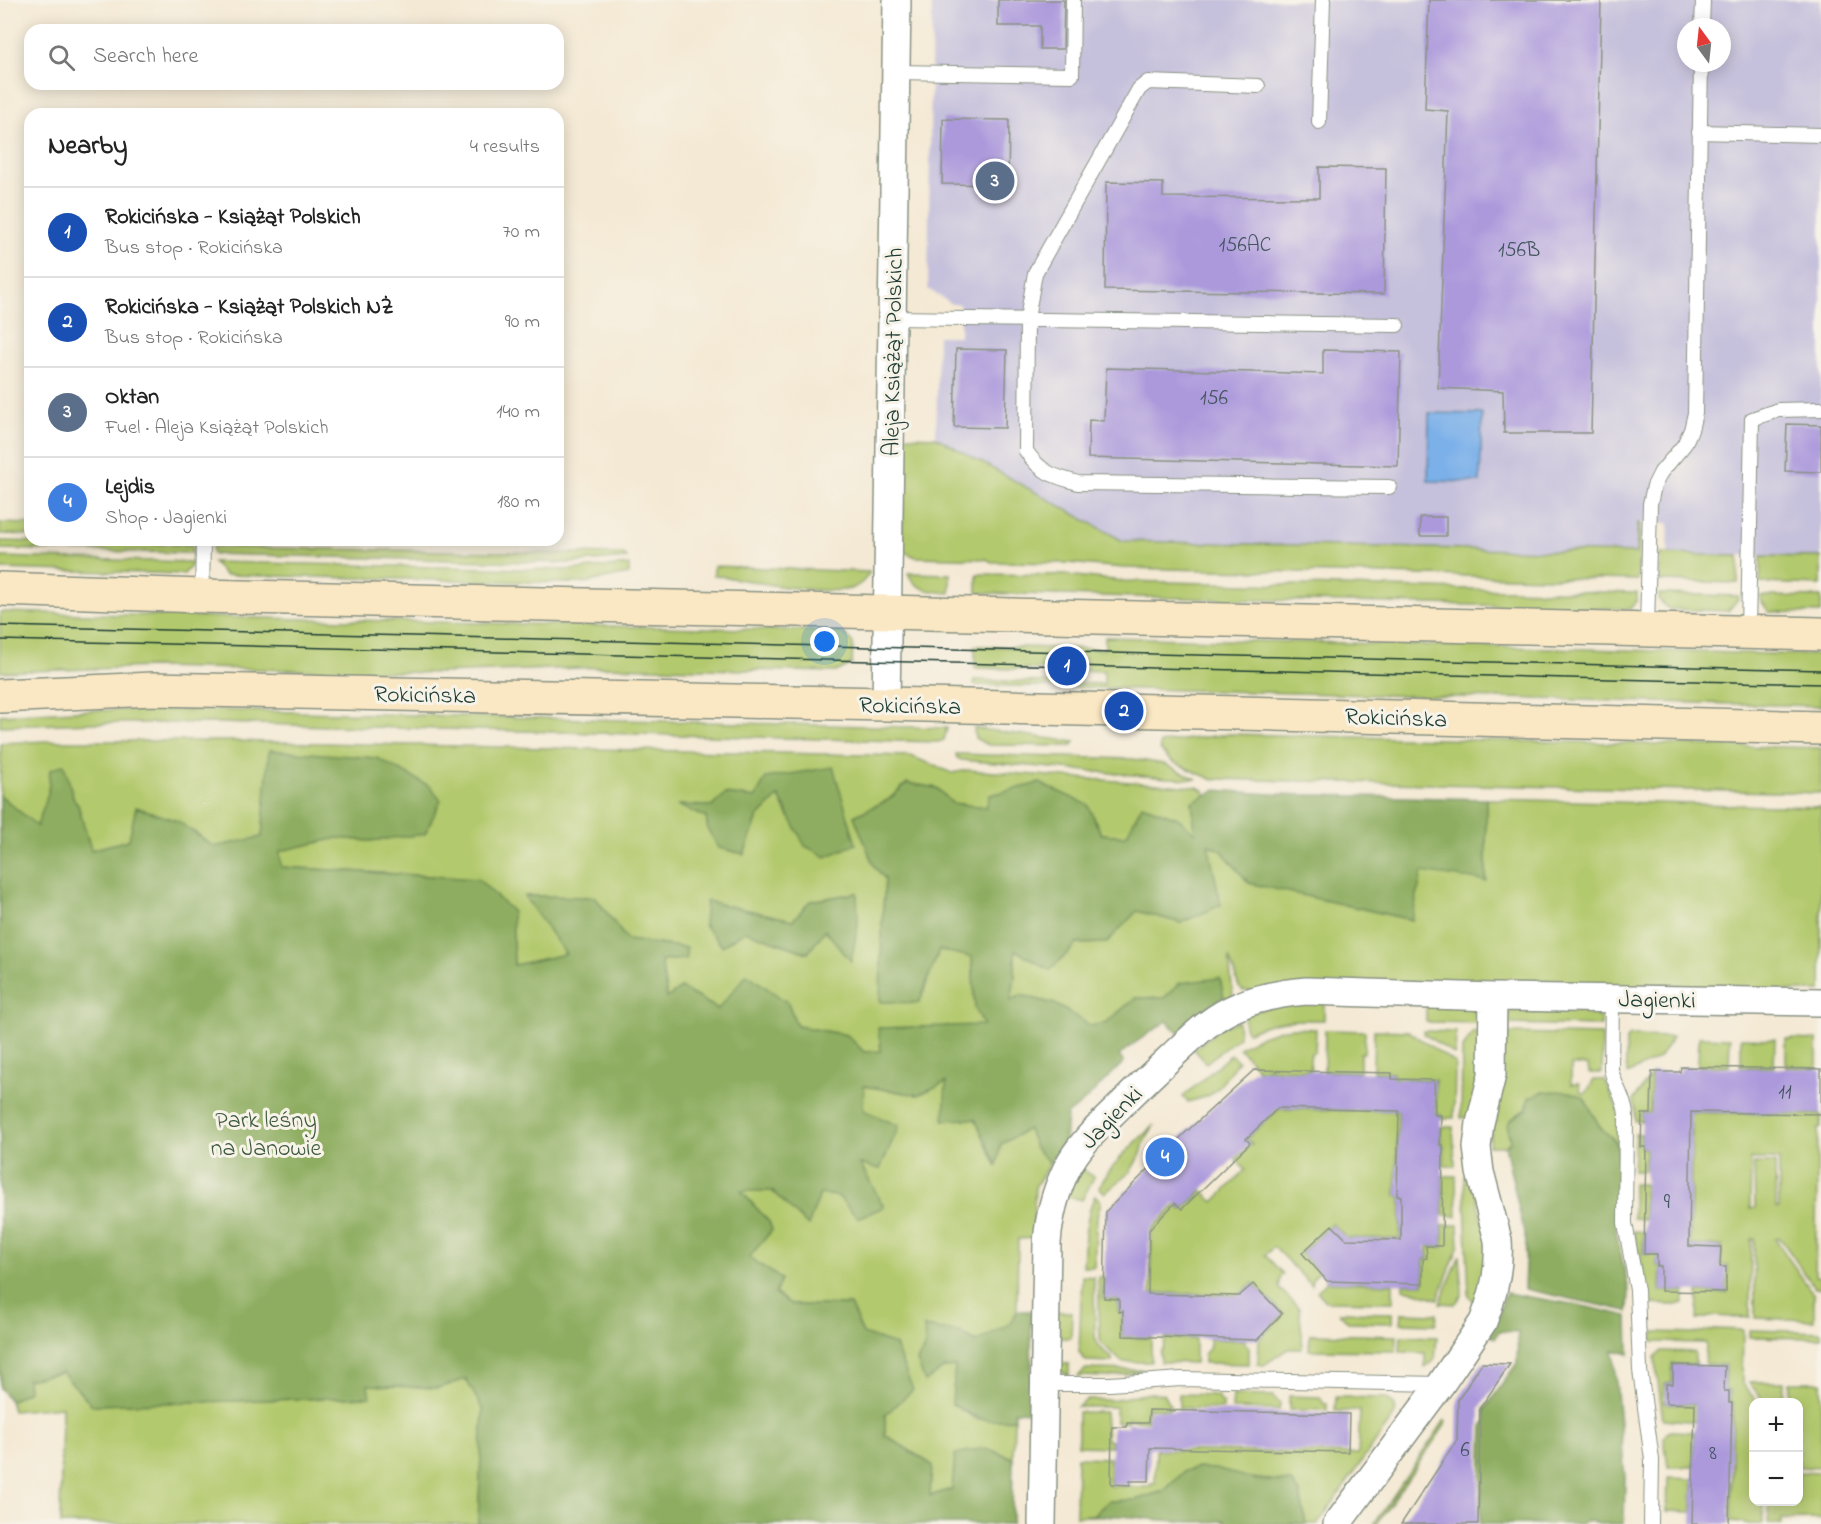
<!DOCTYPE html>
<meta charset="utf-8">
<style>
body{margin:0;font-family:"Indie Flower",sans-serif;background:#f6f6f6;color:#222}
.controls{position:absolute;right:18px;bottom:18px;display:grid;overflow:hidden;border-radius:12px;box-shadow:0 3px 15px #0003}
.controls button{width:54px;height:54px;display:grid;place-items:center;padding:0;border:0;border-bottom:2px solid #e0e0e0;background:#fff;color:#222;font:30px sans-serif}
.compass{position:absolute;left:1677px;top:18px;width:54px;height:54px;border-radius:50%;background:#fff;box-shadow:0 3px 15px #0003;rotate:345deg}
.you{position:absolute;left:825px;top:642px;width:21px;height:21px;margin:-15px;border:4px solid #fff;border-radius:50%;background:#1a73e8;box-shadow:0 0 0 9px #1a73e833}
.badge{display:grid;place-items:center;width:39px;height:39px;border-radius:50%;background:#0f766e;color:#fff;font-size:20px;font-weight:700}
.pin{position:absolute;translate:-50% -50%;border:3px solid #fff;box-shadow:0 2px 6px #0006}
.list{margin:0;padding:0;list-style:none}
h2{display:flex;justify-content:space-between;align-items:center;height:78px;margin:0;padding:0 24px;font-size:26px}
h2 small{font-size:20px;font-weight:400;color:#767676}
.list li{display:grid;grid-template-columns:39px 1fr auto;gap:18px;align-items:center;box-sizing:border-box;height:90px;padding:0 24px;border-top:2px solid #e0e0e0}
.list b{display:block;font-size:22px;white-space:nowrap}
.list p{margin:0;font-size:20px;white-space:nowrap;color:#767676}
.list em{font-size:20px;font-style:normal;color:#767676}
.icon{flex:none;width:33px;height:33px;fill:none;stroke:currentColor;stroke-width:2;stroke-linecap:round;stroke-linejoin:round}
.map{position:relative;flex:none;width:1821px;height:1524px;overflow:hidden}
.search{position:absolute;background:#fff;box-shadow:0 3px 15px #0003;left:24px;top:24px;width:540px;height:66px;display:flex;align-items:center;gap:15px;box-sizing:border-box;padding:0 21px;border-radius:18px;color:#767676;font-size:22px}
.panel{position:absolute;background:#fff;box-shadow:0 3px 15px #0003;left:24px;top:108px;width:540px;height:438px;border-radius:18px}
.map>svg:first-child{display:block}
</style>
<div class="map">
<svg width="1821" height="1524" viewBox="0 0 1821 1524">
<rect width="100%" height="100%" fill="#f7f3e8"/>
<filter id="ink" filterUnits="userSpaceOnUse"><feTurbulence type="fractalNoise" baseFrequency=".0167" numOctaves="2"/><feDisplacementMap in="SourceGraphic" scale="12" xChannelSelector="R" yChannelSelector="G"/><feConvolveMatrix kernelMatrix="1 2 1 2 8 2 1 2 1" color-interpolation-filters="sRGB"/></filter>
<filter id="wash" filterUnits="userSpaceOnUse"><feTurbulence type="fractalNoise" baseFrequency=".008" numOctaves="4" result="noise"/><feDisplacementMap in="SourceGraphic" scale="24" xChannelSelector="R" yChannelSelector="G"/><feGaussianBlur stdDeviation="1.35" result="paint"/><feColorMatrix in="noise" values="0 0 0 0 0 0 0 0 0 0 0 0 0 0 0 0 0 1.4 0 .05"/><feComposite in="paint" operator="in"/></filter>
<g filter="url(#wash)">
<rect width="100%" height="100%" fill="#f4e9d4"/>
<path fill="#c5c0db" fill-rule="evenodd" d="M932,0H1821V557L1668,554L1669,523H1638L1637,553L1123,541L936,437L938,336H960V304H952L928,289ZM1686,27H1722V63H1686Z"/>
<path fill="#b3c96d" stroke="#698350" stroke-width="1.5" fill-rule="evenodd" d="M904,436L936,437L1123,541L1636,553L1638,523H1640L1638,580L1124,568L1068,563L992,562L986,559L916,557L902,551Z
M0,523L30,524V535L0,534Z
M213,540H364V544Z
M0,541L192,545V553L0,549Z
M212,547L624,554L627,558L569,563L213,554Z
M1660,554L1739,556L1738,583L1659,581Z
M1761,556L1821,557V585L1760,583Z
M0,557L192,562V565L184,574L0,569Z
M213,562L569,570L629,565V574L584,583H568L225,575Z
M714,566L870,572C866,579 861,585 853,588C828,597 744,580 714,575Z
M908,573L950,574V593C933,592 915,591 908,573Z
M977,574L1066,575L1123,581L1637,593V600L1630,609L977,593Z
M1659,594L1738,596V599L1728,611L1669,609L1659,600Z
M1760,596L1821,597V613L1769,612L1760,599Z
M0,612L834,631L845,634L853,643L852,664L836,672L606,667L440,673L154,667L0,672Z
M1105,637L1821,655V706L974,685V680L1104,684V671L975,668V646L1105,649Z
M93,710H217L947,728L944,740L938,742L217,723H93L0,726V715Z
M974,728L1075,742L1071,746L989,745L984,743L975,738Z
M1230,734L1821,748V793L1211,779L1171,761L1160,750V743Z
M48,741H231L911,756L952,773L968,770L1197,787L1204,790L1205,795L1192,802L1196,833L1127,836L1101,834L1088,805L986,807L952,803L937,788L907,783L888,800L854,816L874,866L885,879L882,925L919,1003L939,950L972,957L975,1008L984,1026L879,1028L881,1052H864L847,1035L797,1026L788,1003L718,1009L681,988L666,999L661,961L686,948L627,940L595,897L525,896L566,955L514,965L512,911L449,877L281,867L279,851L338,838L369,841L386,839L270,750L262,837L214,847L196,833L136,808L129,840L91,850L78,805L50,770L48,794L37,827L0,795L1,743ZM833,768L789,817L778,796L758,817L744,854L708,830L706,817L679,806H713L725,794L755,798ZM857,893L825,929L807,953L745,931L794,920L810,901Z
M956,754L1133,759L1164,764L1197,779L1168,778L962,760L957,758Z
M1486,799L1821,807V991H1243L1239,987L1229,957L1233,997L1224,998L1180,983L1164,998H1135L1106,1023L1091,1026L1055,1004L1021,995L1010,1002L1015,976V950L1050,970L1077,944L1106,943L1137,911L1181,923L1208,844L1221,850L1249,883L1412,920L1421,871L1486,880Z
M1324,1002V1020C1293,1020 1276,1019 1248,1032C1244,1027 1243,1020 1246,1014L1275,1006Z
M1426,1004L1473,1007C1479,1012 1482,1016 1484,1023L1426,1022Z
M1513,1009L1591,1010L1601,1019V1026L1505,1024L1506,1018Z
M1238,1021L1239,1037L1206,1063L1194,1049L1222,1027Z
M1291,1028L1316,1029L1315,1052L1311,1053L1310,1061L1311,1070L1258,1069L1239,1048C1255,1038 1271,1031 1291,1028Z
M1325,1030L1365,1031L1364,1053H1360V1072L1324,1071Z
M1374,1030L1408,1031L1455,1063L1454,1118H1441V1115L1436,1114L1435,1080L1393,1078V1073L1373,1072Z
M1424,1031L1456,1032L1455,1055L1424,1034Z
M1473,1032L1483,1033L1482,1073L1471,1117L1461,1118L1462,1050Z
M1504,1033L1602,1035V1073H1589L1588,1065H1571V1084H1579L1581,1093H1586L1594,1080H1605L1618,1110V1147L1612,1138L1600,1127L1584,1098L1570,1092H1550L1527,1102V1109L1518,1114L1508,1133L1511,1141L1506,1146H1489Z
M1629,1036L1673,1037L1659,1058L1628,1074L1626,1065V1040Z
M1699,1037L1730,1038L1729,1066H1698Z
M1741,1038L1775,1039L1774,1067H1741Z
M1786,1039L1817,1040V1068L1786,1067Z
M1231,1054L1238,1061L1219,1087L1210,1095L1188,1102L1183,1097Z
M1651,1075L1650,1113H1642V1121H1635V1108L1633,1101Z
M946,1081L975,1119L996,1165L1001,1144L1028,1129L1035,1148L1050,1163L1035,1187L1033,1228L1036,1238L1018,1239L1017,1311L1011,1323L976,1342L959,1332L925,1347L917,1361L944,1368L955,1366L952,1404L976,1419L1003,1420L1014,1419L1013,1458L985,1448L952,1489L929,1496L932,1465L885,1435V1415L863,1334L850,1305H792L775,1293L781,1279L749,1257L772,1230L769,1222L740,1190L772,1191L808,1225L820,1194L838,1196L858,1218L883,1207L860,1163L863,1086L918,1095Z
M1279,1109L1398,1111L1396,1196L1401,1197L1400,1239L1347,1238L1332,1224L1301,1253L1316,1269L1318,1267L1321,1270L1312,1279L1311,1285L1274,1247L1265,1255L1283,1274L1281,1276L1279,1288L1299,1308L1302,1334V1349H1288L1264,1365L1258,1364L1259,1340L1283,1314L1253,1283L1238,1295L1151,1293V1230L1176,1205L1182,1210L1202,1191L1214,1202L1245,1170L1236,1159L1252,1144L1247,1138Z
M1681,1112L1821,1115V1127L1818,1128L1815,1276L1821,1277V1288H1815L1780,1238L1775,1239L1814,1295V1320L1755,1318L1754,1238L1751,1239L1750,1318L1715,1316L1697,1320L1698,1292L1727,1293L1728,1266L1721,1265L1722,1246L1690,1245L1692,1125L1681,1124ZM1751,1159H1779V1208H1776L1775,1163H1754L1755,1208L1750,1209Z
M1154,1125L1144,1142L1141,1154L1130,1172L1105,1193L1099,1187C1113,1162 1134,1144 1154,1125Z
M1441,1127H1453L1455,1166H1444V1145L1441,1144Z
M1635,1134H1641V1148H1645V1171H1633Z
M1079,1167L1094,1177L1082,1200L1065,1196Z
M1443,1176H1456L1457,1216L1443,1215Z
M1464,1176L1471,1177L1488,1243L1486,1279L1475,1304L1469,1295Z
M1633,1184H1644V1219L1633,1218Z
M1095,1195L1101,1202L1097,1217L1094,1267H1083C1084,1241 1085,1219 1095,1195Z
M1443,1225H1458L1459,1245L1438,1299L1403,1288V1284H1424V1259H1428V1247H1443Z
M1633,1231L1644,1232L1643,1254H1657V1266H1661L1660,1291L1685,1292L1683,1303L1676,1305L1647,1304L1646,1282Z
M1460,1255L1462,1295L1455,1304L1440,1303Z
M1326,1273H1329L1330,1282L1393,1284V1302L1326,1301L1317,1291L1326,1283Z
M1082,1276L1094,1277L1095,1336L1098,1346L1112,1358V1362L1086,1361L1079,1352Z
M1098,1277H1104L1103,1299L1118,1300V1312H1122V1337L1151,1338V1362H1122L1101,1343L1100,1339Z
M1055,1312H1072L1071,1338H1058V1344L1055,1345V1363L1069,1364V1376L1054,1366Z
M1339,1312L1392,1313V1323L1348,1322Z
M1402,1313L1437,1314L1436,1324L1401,1323Z
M1715,1329L1743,1330L1742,1383L1757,1402H1754V1502H1764L1762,1524H1744L1743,1522L1731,1521L1733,1403L1730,1402V1391L1725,1390L1726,1365L1705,1364L1706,1343L1653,1342L1654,1332L1697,1333Z
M1749,1330L1821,1332V1338L1749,1337Z
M1310,1334L1397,1336L1396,1351L1309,1350Z
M1401,1336L1437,1337L1435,1359L1425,1367V1353L1400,1352Z
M1247,1337L1244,1342L1249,1347V1364L1204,1363V1354L1209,1349V1339L1240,1340Z
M1165,1338L1195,1339V1363L1160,1362V1352L1164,1347Z
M1662,1351L1695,1352V1365L1672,1364V1383L1665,1384L1664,1403L1701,1405L1700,1422L1663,1419L1655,1360V1357Z
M1086,1369L1148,1370L1107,1377L1078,1376Z
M62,1372L92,1405L370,1397L367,1385L439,1388L466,1379L483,1410L478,1524H60L62,1407L13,1411L10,1401L28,1391L27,1379Z
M1749,1382H1784L1783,1402H1764Z
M1790,1382H1821V1468L1799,1467L1798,1402H1789Z
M1151,1393L1163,1394L1168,1403L1170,1404V1409L1147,1408V1421L1128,1419L1127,1422H1116V1407H1077L1087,1400H1111Z
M1179,1394L1217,1395L1221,1402H1223V1409L1179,1408Z
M1233,1395L1273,1396L1280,1404L1279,1410L1232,1409Z
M1289,1396L1320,1397L1324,1404H1327V1410H1289Z
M1336,1397L1385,1398C1393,1402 1397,1405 1395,1414L1318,1524H1306L1300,1493L1291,1482L1185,1471L1164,1491L1135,1500L1109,1501L1093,1515L1076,1516L1077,1457L1110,1458V1486L1150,1487V1484H1155L1156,1450L1358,1454L1360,1411H1335Z
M1078,1412H1105L1107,1440L1111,1441V1447L1078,1446Z
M1445,1420L1447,1422L1377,1524H1374Z
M1670,1431L1694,1432L1693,1467H1668L1664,1438L1666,1434Z
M1799,1472L1821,1473V1519H1782L1781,1524H1768L1770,1502H1798Z
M1668,1478L1693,1479L1692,1512L1667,1511Z"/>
<path fill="#8ead60" stroke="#56754a" stroke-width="1.5" d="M269,750L377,758L431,787L441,800L425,834L369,841L338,838L280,851L281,867L478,879L512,911L514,965L566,954L524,896L595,897L627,940L686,948V959L661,961L667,998L681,988L718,1009L747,974L788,1003L797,1026L847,1035L864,1052L881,1051L878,1028L984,1025L975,1008L972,957L939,950L919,1003L880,1002L882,925L885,879L874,866L854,816L888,800L907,783L937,788L952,803L986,807L990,795L1040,783L1088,805L1101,834L1126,836L1142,805L1178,818L1195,833L1192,802L1215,790L1271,794L1486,799V881L1422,872L1412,920L1249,883L1221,850L1208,844L1221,905L1181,923L1137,911L1106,943L1077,944L1050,970L1015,950V976L1011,1001L1021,995L1055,1004L1091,1026L1106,1023L1135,998H1164L1180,983L1220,978L1224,998L1189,1021L1179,1034L1167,1021L1132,1045L1119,1056L1124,1062L1080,1105L1067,1115L1065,1142L1050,1163L1035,1148L1028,1129L1001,1144L997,1166L975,1119L944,1120L946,1082L918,1095L864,1086L863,1110L899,1126L880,1169L860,1164L884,1207L858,1218L838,1196L820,1194L808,1226L772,1191H741L769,1222L772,1230L749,1257L781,1279L775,1294L792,1305H850L863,1334L895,1345L913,1390L885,1415V1435L932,1465L930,1496L952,1489L955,1454L985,1448L1013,1458L1012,1524H478L483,1410L466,1379L439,1388L368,1385L370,1397L92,1405L62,1372L27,1379L28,1391L10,1401L0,1388V795L37,826L48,794L50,770L64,764L74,800L78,805L91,850L129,840L136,807L178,821L214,847L262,837Z
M833,767L856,844L826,857L805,846L779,796L758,817L744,854L719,848L708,830L706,817L677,805L713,806L725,794L755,798L766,778Z
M857,893L858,925L851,961L825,930L808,953L745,931L722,946L704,925L706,901L793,920L810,901Z
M1543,1092C1556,1091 1573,1090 1584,1098L1600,1127L1612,1138L1618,1147L1616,1231L1629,1291L1628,1311L1524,1289L1526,1242L1506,1150V1146L1511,1140L1507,1125L1510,1120L1527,1109L1529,1097Z
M1506,1293L1578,1305L1628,1316L1629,1354L1613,1350L1625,1477L1624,1524H1599L1591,1521H1585L1581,1524H1480L1483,1425L1485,1424V1409L1517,1363L1518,1332L1499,1331L1495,1338L1490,1335Z
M1017,1311H1031L1032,1412L1014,1411V1419C985,1423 976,1419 952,1404L955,1367L944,1368L925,1382L917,1361L925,1347L924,1327L959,1332L976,1342L1011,1323Z
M1195,1468L1215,1469L1257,1480L1291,1482L1300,1493L1306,1524H1226L1225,1521C1193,1524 1164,1520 1132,1517C1116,1515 1101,1516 1085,1516L1093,1515L1109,1501L1135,1500L1164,1491L1185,1471Z"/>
<path fill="#7bb0e9" stroke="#4d768e" stroke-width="1.5" d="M1429,413L1482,414L1480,482L1428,481Z"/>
<g id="blocks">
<path fill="#ab99dc" d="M998,0H1064L1063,49H1040V26H998Z
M1429,0H1601L1591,433H1504L1503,391L1438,388L1448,111L1425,109Z
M943,119L1009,120L1008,185L942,184Z
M1319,167L1386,168L1384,294L1105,290L1106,182L1163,183V197L1319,198Z
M956,349L1007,350L1005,428L954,427Z
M1323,350L1401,352L1398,466L1088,458L1089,420L1104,421L1106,368L1323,374Z
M1787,424L1821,425V472L1785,471Z
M1420,517H1446V536H1420Z
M1681,1067L1821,1069V1114L1691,1112L1689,1246L1721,1247L1720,1267H1726V1292L1661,1291V1266H1657V1254H1644L1646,1147H1641L1642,1114H1651L1652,1072H1680Z
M1254,1070L1392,1073V1079L1434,1080L1435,1115H1441L1440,1145H1443L1442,1246H1426L1427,1258L1423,1259V1284L1327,1281L1302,1253L1332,1225L1346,1239L1401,1240V1196H1397L1399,1111L1278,1108L1246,1139L1250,1143L1182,1209L1175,1203L1149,1230L1148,1294L1239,1296L1253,1284L1282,1314L1257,1340L1123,1336V1311L1119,1312V1299L1104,1298L1106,1211L1186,1132Z
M1482,1363L1510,1364L1480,1408L1478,1524H1401L1457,1440L1458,1400Z
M1673,1365L1725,1366L1724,1391H1729V1403H1732L1729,1524H1692L1695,1404L1666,1403V1384H1673Z
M1149,1410L1349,1414L1348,1452L1150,1448L1149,1481H1130V1485L1111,1484L1112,1427H1127V1423H1148Z"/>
</g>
</g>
<g filter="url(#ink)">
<use href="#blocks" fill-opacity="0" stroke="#8a9384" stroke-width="1.5"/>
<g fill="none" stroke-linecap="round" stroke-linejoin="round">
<g stroke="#8a9384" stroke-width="16">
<path id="service" d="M1702,27L1703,0
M896,72L1072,75L1073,0
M1258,86L1148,82L1139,89L1035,273L1027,319L1026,451C1041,473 1053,476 1078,483L1389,487
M1319,122L1323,0
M1699,132L1821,135
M893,318L1397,325
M202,596L203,540
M1647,630L1650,504L1654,486L1661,472L1684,445L1691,430L1695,413L1701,63
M1748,632L1752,419L1778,410L1821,409
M1612,999L1611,1069C1614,1085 1625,1098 1626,1115L1625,1223L1637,1290L1640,1370L1652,1460L1651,1524
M1044,1384H1110L1181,1379L1441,1384"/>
</g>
<g stroke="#8a9384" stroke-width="30">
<path id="minor" d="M886,704L897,0
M1042,1524L1047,1243C1049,1217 1055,1192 1067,1168C1080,1142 1103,1123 1124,1102C1140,1086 1157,1070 1173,1055C1193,1036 1213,1016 1239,1006C1260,997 1283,993 1306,991L1493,997L1821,1002
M1337,1524L1441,1384L1483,1322C1493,1297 1500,1267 1498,1240L1480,1172L1477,1147L1480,1123L1492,1075L1493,997"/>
</g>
<g stroke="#8a9384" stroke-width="36">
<path id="secondary" d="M0,589L202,596L1821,634
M0,696L153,689L886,704L1821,728"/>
</g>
<use href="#service" stroke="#fff" stroke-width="14"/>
<use href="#minor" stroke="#fff" stroke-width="27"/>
<use href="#secondary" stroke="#fae7c3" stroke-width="33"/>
<path stroke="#1f3d34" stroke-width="1.5" d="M0,626L1821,670
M0,640L1821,684"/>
</g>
</g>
<g text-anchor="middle" stroke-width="6" stroke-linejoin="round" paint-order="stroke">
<g font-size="21" fill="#42545e">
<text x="1245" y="251">156AC</text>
<text x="1519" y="256">156B</text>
<text x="1214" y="404">156</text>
<text x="1785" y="1098">11</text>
<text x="1667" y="1208">9</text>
<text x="1465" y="1456">6</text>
<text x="1713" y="1459">8</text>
</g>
<g font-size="24" fill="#1f3d34" stroke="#f7f3e8">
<text transform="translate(892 352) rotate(-89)" y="8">Aleja Książąt Polskich</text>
<text transform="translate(425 694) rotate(1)" y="8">Rokicińska</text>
<text transform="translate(910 705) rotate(1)" y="8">Rokicińska</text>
<text transform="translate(1396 717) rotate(2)" y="8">Rokicińska</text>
<text transform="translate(1657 999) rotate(1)" y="8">Jagienki</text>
<text transform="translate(1111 1117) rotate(-46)" y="8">Jagienki</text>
</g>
<g font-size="24" fill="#3d593f" stroke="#f7f3e8">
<text x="266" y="1127">Park leśny<tspan x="266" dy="28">na Janowie</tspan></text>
</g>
</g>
</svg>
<div class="controls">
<button>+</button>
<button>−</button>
</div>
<svg class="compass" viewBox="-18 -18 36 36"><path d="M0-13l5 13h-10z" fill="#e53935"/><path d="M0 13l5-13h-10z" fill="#767676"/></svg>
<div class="you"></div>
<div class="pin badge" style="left:1067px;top:666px;background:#1a4fb4">1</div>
<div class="pin badge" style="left:1124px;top:711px;background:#1a4fb4">2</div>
<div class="pin badge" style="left:995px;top:181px;background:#5c6f8a">3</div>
<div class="pin badge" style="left:1165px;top:1157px;background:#3f7fe0">4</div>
<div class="search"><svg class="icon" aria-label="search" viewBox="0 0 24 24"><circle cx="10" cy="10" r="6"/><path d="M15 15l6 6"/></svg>Search here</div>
<section class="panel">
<h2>Nearby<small>4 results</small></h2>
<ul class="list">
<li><span class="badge" style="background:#1a4fb4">1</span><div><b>Rokicińska - Książąt Polskich</b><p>Bus stop · Rokicińska</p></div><em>70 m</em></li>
<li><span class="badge" style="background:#1a4fb4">2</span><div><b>Rokicińska - Książąt Polskich NŻ</b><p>Bus stop · Rokicińska</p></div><em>90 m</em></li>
<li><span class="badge" style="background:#5c6f8a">3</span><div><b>Oktan</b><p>Fuel · Aleja Książąt Polskich</p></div><em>140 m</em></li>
<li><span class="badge" style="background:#3f7fe0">4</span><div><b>Lejdis</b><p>Shop · Jagienki</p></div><em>180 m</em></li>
</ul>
</section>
</div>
